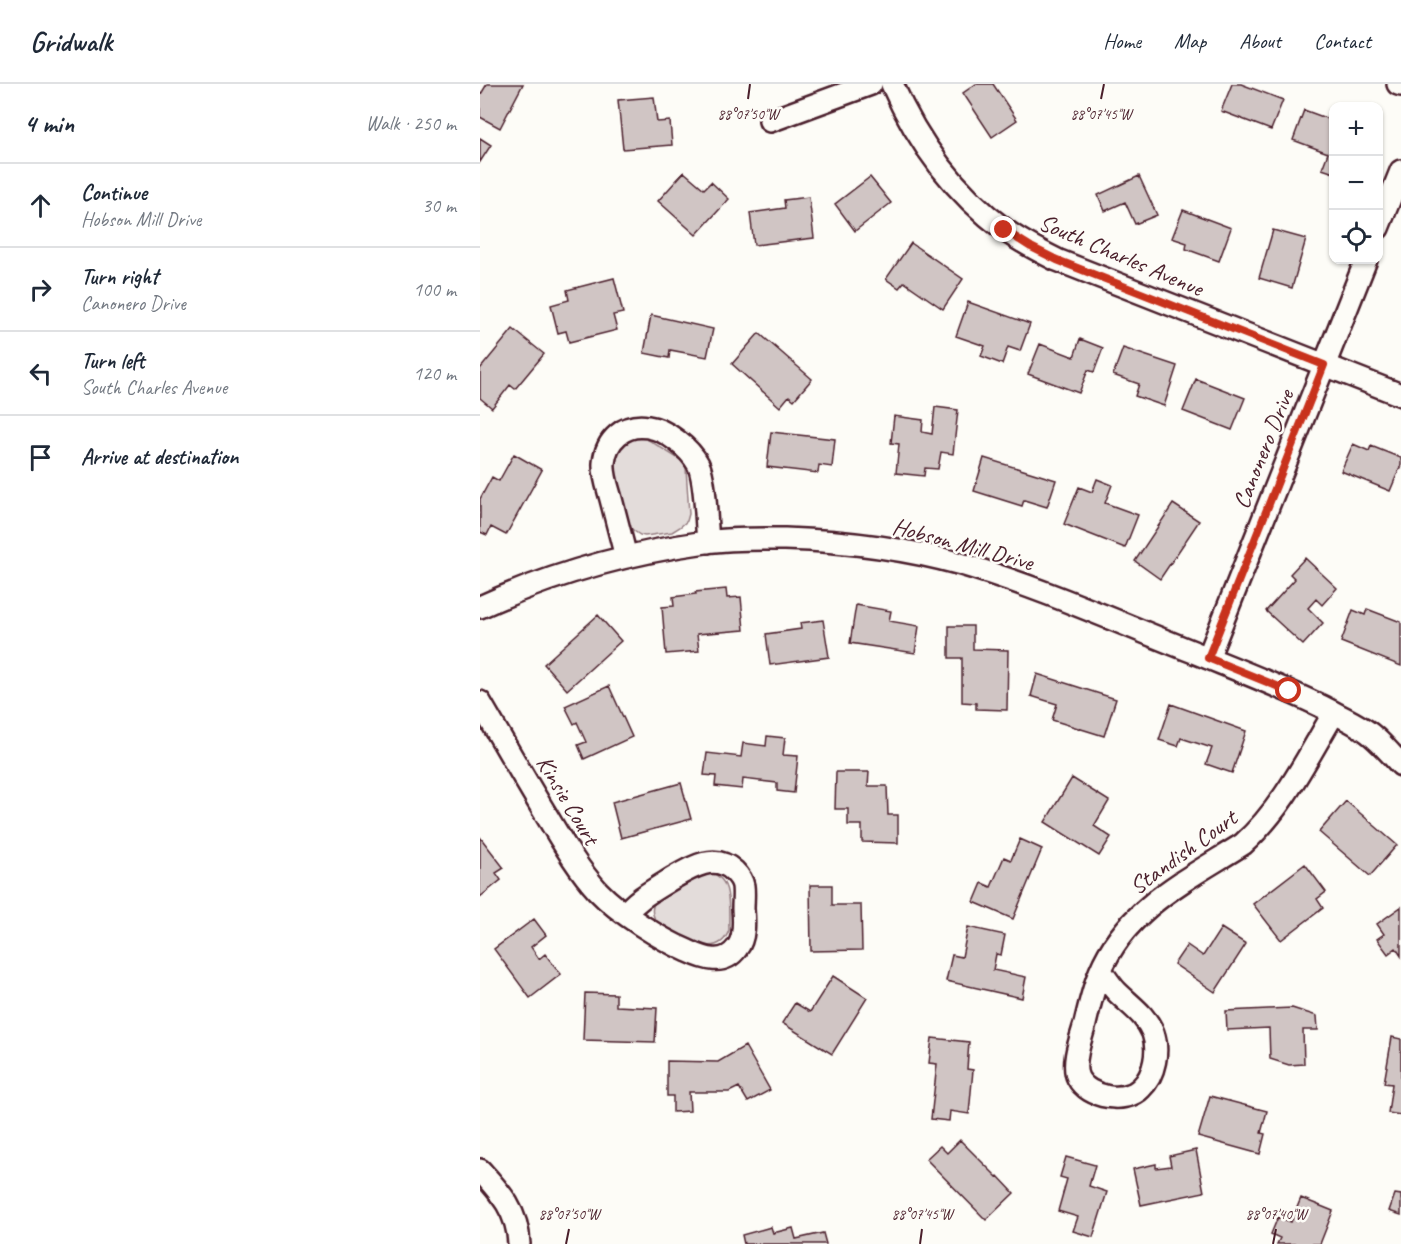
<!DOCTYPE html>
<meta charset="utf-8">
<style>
body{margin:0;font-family:Caveat,sans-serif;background:#f2f2f3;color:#1f2937}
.controls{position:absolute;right:18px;top:18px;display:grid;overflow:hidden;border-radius:12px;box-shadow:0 2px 4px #0004}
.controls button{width:54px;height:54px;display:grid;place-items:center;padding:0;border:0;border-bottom:2px solid #e0e1e3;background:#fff;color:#1f2937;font:30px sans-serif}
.stop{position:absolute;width:18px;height:18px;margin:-14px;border:4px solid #c8321e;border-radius:50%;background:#fff}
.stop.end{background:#c8321e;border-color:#fff;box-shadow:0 2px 6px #0008}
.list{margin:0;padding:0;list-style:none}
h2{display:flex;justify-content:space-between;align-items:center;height:78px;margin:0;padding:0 24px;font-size:26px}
h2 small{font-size:20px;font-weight:400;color:#747a83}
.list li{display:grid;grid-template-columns:39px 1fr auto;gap:18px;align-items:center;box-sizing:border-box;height:84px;padding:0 24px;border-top:2px solid #e0e1e3}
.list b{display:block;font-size:22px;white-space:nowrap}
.list p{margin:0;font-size:20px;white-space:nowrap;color:#747a83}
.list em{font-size:20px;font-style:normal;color:#747a83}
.icon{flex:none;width:33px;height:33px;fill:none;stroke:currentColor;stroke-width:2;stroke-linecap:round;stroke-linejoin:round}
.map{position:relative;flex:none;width:921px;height:1160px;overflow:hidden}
header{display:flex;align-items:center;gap:36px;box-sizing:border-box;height:84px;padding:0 30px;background:#fff;border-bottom:2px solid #e0e1e3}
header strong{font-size:28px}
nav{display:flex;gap:33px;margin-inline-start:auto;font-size:21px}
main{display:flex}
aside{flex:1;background:#fff}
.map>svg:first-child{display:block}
</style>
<header>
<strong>Gridwalk</strong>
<nav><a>Home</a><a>Map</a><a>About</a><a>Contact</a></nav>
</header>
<main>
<aside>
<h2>4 min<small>Walk · 250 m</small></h2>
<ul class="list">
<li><svg class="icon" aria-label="ahead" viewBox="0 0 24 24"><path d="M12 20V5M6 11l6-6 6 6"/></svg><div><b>Continue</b><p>Hobson Mill Drive</p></div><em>30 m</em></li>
<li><svg class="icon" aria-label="right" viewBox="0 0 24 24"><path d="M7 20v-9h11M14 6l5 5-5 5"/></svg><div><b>Turn right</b><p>Canonero Drive</p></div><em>100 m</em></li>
<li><svg class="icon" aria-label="left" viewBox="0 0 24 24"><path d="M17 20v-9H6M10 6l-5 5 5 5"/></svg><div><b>Turn left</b><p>South Charles Avenue</p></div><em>120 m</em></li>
<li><svg class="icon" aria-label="arrive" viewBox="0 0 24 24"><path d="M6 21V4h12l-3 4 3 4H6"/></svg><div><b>Arrive at destination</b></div></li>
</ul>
</aside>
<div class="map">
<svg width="921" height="1160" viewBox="0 0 921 1160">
<rect width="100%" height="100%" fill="#fdfcf7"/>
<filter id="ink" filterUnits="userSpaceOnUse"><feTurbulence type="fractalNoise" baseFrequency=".0167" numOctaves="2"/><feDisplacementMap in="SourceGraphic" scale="12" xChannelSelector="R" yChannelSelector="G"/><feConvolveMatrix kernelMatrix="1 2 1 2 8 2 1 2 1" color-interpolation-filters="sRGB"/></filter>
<g filter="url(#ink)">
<path fill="#e3dcda" stroke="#967e82" stroke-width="1.5" d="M152,352L164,353L199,375L204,379L206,384L209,430L207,437L200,443L192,448L165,452L160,451L154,447L149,442L131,377L134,368Z
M227,788C254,792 248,825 249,846C238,880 197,850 178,840C173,834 170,825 175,818C181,809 210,795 220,790Z"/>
<path fill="#d0c5c4" stroke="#4a1f2b" stroke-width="1.5" d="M7,0H43L20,44L0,33V9L1,10Z
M496,0H513L537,36L512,53L483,9Z
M752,0H761L803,16L791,46L741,27Z
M174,13L177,38L190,37L192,61L143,65L138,16Z
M824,26L854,37V89L842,85L848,69L813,56Z
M0,54L11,61L0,78Z
M204,88L224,105L231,98L249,115L216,151L178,117Z
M659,92L677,131L655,140L645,118L625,127L618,111Z
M390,93L411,119L375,147L355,120Z
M329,113L334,154L274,161L270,129L305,124L304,116Z
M703,126L751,144L739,177L706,165L707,159L692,154Z
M793,146L826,155L812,204L779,194Z
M431,159L483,195L463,225L424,198L419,204L406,195Z
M134,194L143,229L133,231L137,246L89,258L86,247L78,249L71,221L89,216L87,206Z
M488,218L550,240L540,267L528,263L522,280L501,272L505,262L476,252Z
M171,231L233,245L227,273L190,266L189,274L164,269Z
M33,245L64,270L35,305L30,301L12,324L0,314V285Z
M279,249L332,295L314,316L309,312L300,323L252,280Z
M600,255L623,264L614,288L608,286L599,309L548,290L560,260L594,273Z
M643,264L697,282L684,322L655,312L659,300L633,291Z
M716,295L765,314L752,346L703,327Z
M455,323L478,326L473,370L461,368L458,385L445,384L444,392L416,389L419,360L411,359L414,332L443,336L442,348L452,350Z
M291,348L355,355L352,383L339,381L338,389L287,383Z
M873,360L889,367L891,362L921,374V381L910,407L861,387Z
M34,370L62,386L26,451L11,443L7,451L0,448V415L12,393L19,397Z
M504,374L576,396L567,423L544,416L542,422L494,407Z
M617,395L632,401L625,419L658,431L645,464L584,440L599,403L612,408Z
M693,420L719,437L680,495L655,477Z
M825,474L857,504L842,521L836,515L828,524L843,539L823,561L786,527L815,495L810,490Z
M246,505L247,514L261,513L264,546L217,550L219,567L186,570L182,523L194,522L193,513L216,510L215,508Z
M376,521L411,527L409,537L439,542L435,569L370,559Z
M887,525L921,538V582L861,558L873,526L885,531Z
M118,531L141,557L87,606L64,580Z
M343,536L349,573L290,581L286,550L321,545L320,539Z
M469,542H493V565L528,566L527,626L496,625V619L482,618V574H469Z
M557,590L636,615L624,652L572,636L577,620L551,612Z
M129,602L152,653L104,675L98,661L106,658L97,638L94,640L85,622Z
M691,620L766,647L752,689L726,680L732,664L701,654L698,662L679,656Z
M287,652L305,654L303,671L318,672L314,709L297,707V699L263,695L262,705L235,702L236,692L224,691L227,669L261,673L263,659L286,662Z
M356,688H389L388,702H407L408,731H418V759L382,758V741H368V725H355Z
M592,694L629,717L614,742L631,753L619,772L565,738Z
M201,699L211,735L141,754L132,718Z
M866,717L917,761L890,792L839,748Z
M0,753L24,784L16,789L21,796L0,813Z
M540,755L562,765L533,835L494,818L502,799L511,803L524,773L531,776Z
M825,780L846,808L837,815L843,824L801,856L773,820Z
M330,801H352V821H381L382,866L331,867Z
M921,823V872L916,864L908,870L897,855L904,850L897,840Z
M54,835L66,851L51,863L59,875L65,870L81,890L50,914L14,865Z
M488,843L525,851L521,871L516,870L513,886L546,893L542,914L466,897L472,871L482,873Z
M741,844L766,860L735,908L694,880L707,861L723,872Z
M353,892L387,914L352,970L302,939L315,919L330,928Z
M105,909L136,910V922L177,924L175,958L103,956Z
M812,924L837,932L838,946H823L824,980L809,981L790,975L789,944L747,946L746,927Z
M912,953L921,955V1031L908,1029L912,1000L904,999Z
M452,954L489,958L487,985L493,986L489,1030L470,1027L469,1037L451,1035L457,980L449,979Z
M265,962L290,1006L268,1018L259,1003L249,1008H209L210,1027L193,1028V1012H187V977L238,978Z
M730,1012L787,1027L781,1049L785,1050L780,1070L718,1053Z
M480,1056L517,1093L518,1092L534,1109L506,1136L446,1075L460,1062L467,1069Z
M716,1066L724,1108L661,1121L653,1085L676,1080V1084L691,1082L689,1072Z
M586,1073L615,1081L609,1102L627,1108L613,1153L593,1147L598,1133L578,1127L587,1095L580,1093Z
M915,1110L921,1111V1131L909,1127Z
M821,1114L853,1127L840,1160H797L800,1154L791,1150L798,1133L811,1138Z
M291,1143L293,1149L313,1144L316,1155L343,1149L346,1160H264L262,1151Z"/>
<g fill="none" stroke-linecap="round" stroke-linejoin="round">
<g stroke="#4a1f2b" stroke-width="26">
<path id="minor" d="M412,0C437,57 474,108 525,146C541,158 559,167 577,176L921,311
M918,0L921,1
M290,37L391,0
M898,144L921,87
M146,473C141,453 136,434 131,415C128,404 123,391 124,379C126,356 144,339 168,343C186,345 210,365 218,380C226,396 226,438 228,458
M0,523C72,490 148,469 226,458C252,454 279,455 305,455C364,457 424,464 481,480C559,503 635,537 711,567C755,585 800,602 843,623C856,630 870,636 882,644C897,653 909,668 921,681
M728,574L886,176
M0,618C21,654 41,689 62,724C79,752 96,783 118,807C139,829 180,855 208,867C225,875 244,882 257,864C265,854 264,837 263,825C263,817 264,809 263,802C262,796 258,791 254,787C234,767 207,786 188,797C172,807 157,815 145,830
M621,887C626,894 631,902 637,908C650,921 666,931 673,949C679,966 675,991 661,1004C646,1020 608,1014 598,994C591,980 601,954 605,940C609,923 613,905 620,888C646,824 708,795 763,760C803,724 827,674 854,629
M0,1086C21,1109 38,1128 39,1160"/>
</g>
<use href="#minor" stroke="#fdfcf7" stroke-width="21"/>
</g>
</g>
<g fill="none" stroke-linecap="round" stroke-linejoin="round" filter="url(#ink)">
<path stroke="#c8321e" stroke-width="8" d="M524,146L551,163L577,176L844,281L728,574L809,607"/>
</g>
<path fill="none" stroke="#4a1f2b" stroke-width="2" d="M268,15L270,0M621,15L624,0M86,1160L89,1145M440,1160L442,1145M793,1160L796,1145"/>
<g text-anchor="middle" stroke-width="5" stroke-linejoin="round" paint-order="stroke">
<g font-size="24" fill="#4a1f2b" stroke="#fdfcf7">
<text transform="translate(641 171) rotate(23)" y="8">South Charles Avenue</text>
<text transform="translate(783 365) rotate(-68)" y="8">Canonero Drive</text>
<text transform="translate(483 460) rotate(15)" y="8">Hobson Mill Drive</text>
<text transform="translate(88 716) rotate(59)" y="8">Kinsie Court</text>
<text transform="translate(703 768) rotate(-36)" y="8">Standish Court</text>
</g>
</g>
<g font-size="15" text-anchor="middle" fill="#4a1f2b" stroke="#fdfcf7" stroke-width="5" stroke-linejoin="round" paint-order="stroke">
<text x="268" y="35">88°07'50"W</text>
<text x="621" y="35">88°07'45"W</text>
<text x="89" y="1135">88°07'50"W</text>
<text x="442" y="1135">88°07'45"W</text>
<text x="796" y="1135">88°07'40"W</text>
</g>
</svg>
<div class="controls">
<button>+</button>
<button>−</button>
<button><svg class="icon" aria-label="locate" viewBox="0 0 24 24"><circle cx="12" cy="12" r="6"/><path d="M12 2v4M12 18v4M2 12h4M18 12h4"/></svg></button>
</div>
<div class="stop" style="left:809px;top:607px"></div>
<div class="stop end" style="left:524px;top:146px"></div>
</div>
</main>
